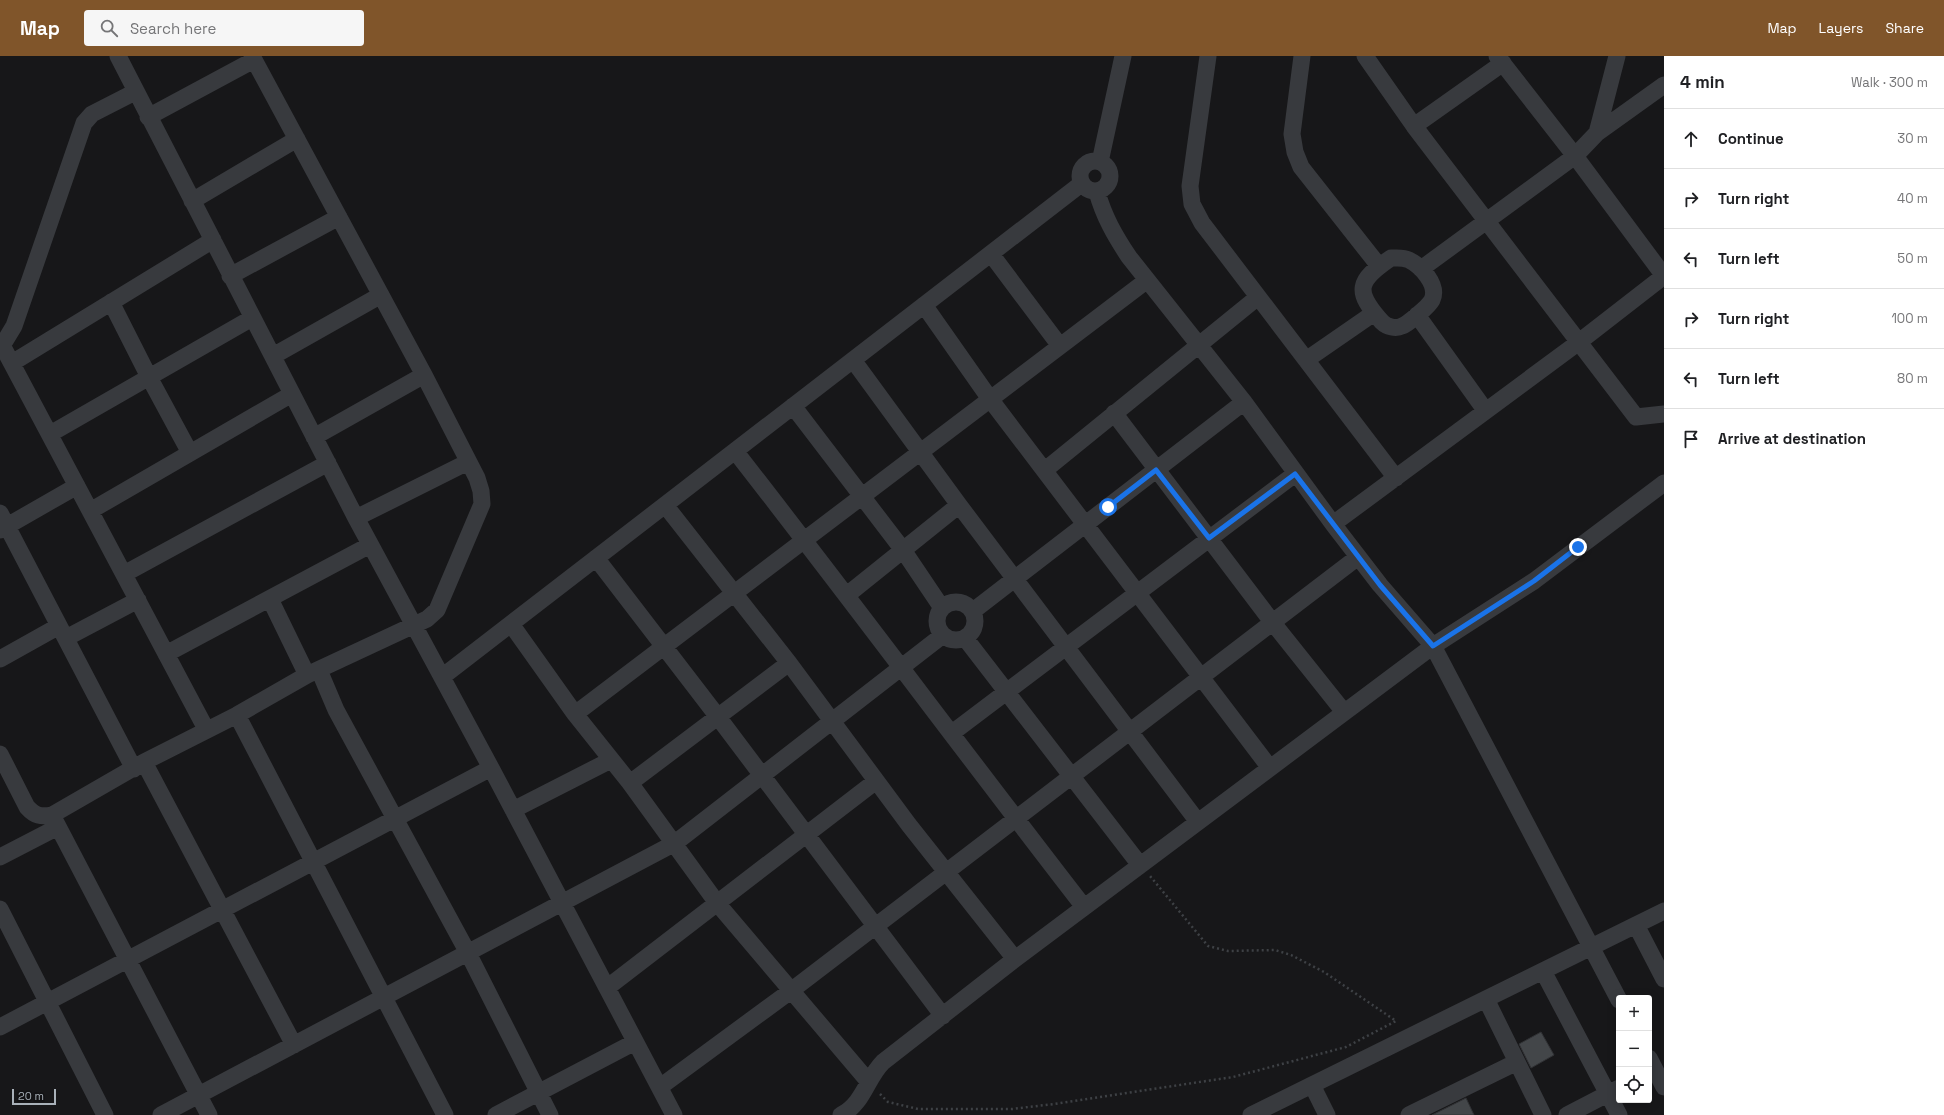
<!DOCTYPE html>
<meta charset="utf-8">
<style>
body{margin:0;font-family:"Space Grotesk",sans-serif;background:#f6f6f6;color:#202124}
.controls{position:absolute;right:12px;bottom:12px;display:grid;overflow:hidden;border-radius:4px;box-shadow:0 2px 10px #0003}
.controls button{width:36px;height:36px;display:grid;place-items:center;padding:0;border:0;border-bottom:1px solid #e0e0e0;background:#fff;color:#202124;font:20px sans-serif}
.scale{position:absolute;left:12px;bottom:10px;width:44px;box-sizing:border-box;padding-left:4px;border:2px solid #a9b1b9;border-top:0;font-size:11px;line-height:14px;white-space:nowrap;color:#a9b1b9;-webkit-text-stroke:3px #121214;paint-order:stroke}
.stop{position:absolute;width:12px;height:12px;margin:-9px;border:3px solid #1a73e8;border-radius:50%;background:#fff}
.stop.end{background:#1a73e8;border-color:#fff;box-shadow:0 1px 4px #0008}
.list{margin:0;padding:0;list-style:none}
h2{display:flex;justify-content:space-between;align-items:center;height:52px;margin:0;padding:0 16px;font-size:17px}
h2 small{font-size:13px;font-weight:400;color:#757577}
.list li{display:grid;grid-template-columns:26px 1fr auto;gap:12px;align-items:center;box-sizing:border-box;height:60px;padding:0 16px;border-top:1px solid #e0e0e0}
.list b{display:block;font-size:15px;white-space:nowrap}
.list em{font-size:13px;font-style:normal;color:#757577}
.icon{flex:none;width:22px;height:22px;fill:none;stroke:currentColor;stroke-width:2;stroke-linecap:round;stroke-linejoin:round}
.map{position:relative;flex:none;width:1664px;height:1059px;overflow:hidden}
header{display:flex;align-items:center;gap:24px;box-sizing:border-box;height:56px;padding:0 20px;background:#80552a;color:#fff}
header strong{font-size:19px}
nav{display:flex;gap:22px;margin-inline-start:auto;font-size:14px}
.search{width:280px;height:36px;background:#f6f6f6;display:flex;align-items:center;gap:10px;box-sizing:border-box;padding:0 14px;border-radius:4px;color:#757577;font-size:15px}
main{display:flex}
aside{flex:1;background:#fff}
.map>svg:first-child{display:block}
</style>
<header>
<strong>Map</strong>
<div class="search"><svg class="icon" aria-label="search" viewBox="0 0 24 24"><circle cx="10" cy="10" r="6"/><path d="M15 15l6 6"/></svg>Search here</div>
<nav><a>Map</a><a>Layers</a><a>Share</a></nav>
</header>
<main>
<div class="map">
<svg width="1664" height="1059" viewBox="0 0 1664 1059">
<rect width="100%" height="100%" fill="#171719"/>
<path fill="#434649" stroke="#313235" d="M1541,976L1554,999L1531,1012L1519,988Z
M1466,1042L1474,1059H1432Z"/>
<g fill="none" stroke-linecap="round" stroke-linejoin="round">
<path stroke="#3e4145" stroke-width="2.5" stroke-dasharray="2 3" stroke-linecap="butt" d="M880,1038L888,1046L918,1053H1012L1054,1048L1233,1021L1346,991L1396,965L1324,916L1291,899L1275,894L1228,895L1208,890L1150,820"/>
<path stroke="#383a3e" stroke-width="17" d="M118,0L356,462L491,712L674,1059
M1208,0L1190,130L1192,148L1202,167L1396,422
M1302,0L1292,78L1295,96L1301,111L1379,210
M1365,0L1414,70L1636,361L1664,358
M1497,0L1575,100L1664,220
M148,61L254,4
M1414,70L1503,7
M1597,77L1664,29
M1080 120a15 15 0 1 1 30 0a15 15 0 1 1-30 0Z
M1100,106L1123,0
M1097,136C1104,161 1115,180 1129,201L1244,346L1333,468
M192,145L297,83
M991,198L1060,290
M1391,202C1397,202 1403,201 1409,204C1421,210 1439,229 1432,244C1429,250 1408,268 1402,270C1396,273 1387,271 1382,266C1354,235 1357,225 1391,202Z
M1421,213L1575,100L1597,77L1617,0
M230,220L339,161
M111,246L149,321L190,397
M924,249L990,343L1270,712
M1417,259L1485,354
M3,291L206,673
M0,293L14,270L84,67L92,58L135,36
M273,300L381,239
M853,304L959,449L1198,766
M1306,304L1374,257
M12,307L213,184
M793,350L903,494L942,552
M1114,357L1273,567L1344,656
M50,378L252,262
M314,381L424,319
M735,395C853,546 967,700 1084,851
M1045,414L1258,241
M665,449L789,607L909,769L1015,903
M90,455L292,338
M0,457L134,713
M356,462L468,406
M0,474L77,430
M596,502L718,661L943,960
M124,518L328,407
M847,539L959,449
M270,543L307,619
M937 565a19 19 0 1 1 38 0a19 19 0 1 1-38 0Z
M973,555L1244,346
M511,568L575,658L630,727L717,847L868,1025
M66,582L138,544
M965,582L1140,809
M166,598L370,489
M0,603L59,570
M319,614L336,654L468,897L550,1059
M442,621L1081,128
M575,658L1146,225
M237,659L445,1059
M952,677L1295,418
M0,698L27,751C35,760 41,761 52,759L144,706L237,659L307,619L427,563L437,554L482,448L481,435L477,422L424,319L252,0
M144,706L294,989
M630,727L789,607
M513,754L611,704
M52,759L209,1059
M0,801L58,771
M0,853L105,1059
M1636,869L1664,923
M1543,915L1619,1059
M608,931L876,725
M1486,943L1517,1006
M1619,944L1433,590L1380,529L1333,468L1579,286L1664,220
M0,971L491,712
M1649,1002L1664,1031
M1312,1029L1327,1059
M660,1031L792,934L1358,501
M161,1059L675,787L943,579
M496,1059L635,986
M841,1059C864,1047 866,1023 883,1006L1015,903L1433,590L1534,525L1664,427
M1251,1059L1664,855
M1409,1059L1517,1006L1543,1059
M1567,1059L1619,1032"/>
</g>
<g fill="none" stroke-linecap="round" stroke-linejoin="round">
<path stroke="#1a73e8" stroke-width="5" d="M1108,451L1156,414L1209,482L1295,418L1380,529L1433,590L1534,525L1578,491"/>
</g>
</svg>
<div class="controls">
<button>+</button>
<button>−</button>
<button><svg class="icon" aria-label="locate" viewBox="0 0 24 24"><circle cx="12" cy="12" r="6"/><path d="M12 2v4M12 18v4M2 12h4M18 12h4"/></svg></button>
</div>
<div class="scale">20 m</div>
<div class="stop" style="left:1108px;top:451px"></div>
<div class="stop end" style="left:1578px;top:491px"></div>
</div>
<aside>
<h2>4 min<small>Walk · 300 m</small></h2>
<ul class="list">
<li><svg class="icon" aria-label="ahead" viewBox="0 0 24 24"><path d="M12 20V5M6 11l6-6 6 6"/></svg><div><b>Continue</b></div><em>30 m</em></li>
<li><svg class="icon" aria-label="right" viewBox="0 0 24 24"><path d="M7 20v-9h11M14 6l5 5-5 5"/></svg><div><b>Turn right</b></div><em>40 m</em></li>
<li><svg class="icon" aria-label="left" viewBox="0 0 24 24"><path d="M17 20v-9H6M10 6l-5 5 5 5"/></svg><div><b>Turn left</b></div><em>50 m</em></li>
<li><svg class="icon" aria-label="right" viewBox="0 0 24 24"><path d="M7 20v-9h11M14 6l5 5-5 5"/></svg><div><b>Turn right</b></div><em>100 m</em></li>
<li><svg class="icon" aria-label="left" viewBox="0 0 24 24"><path d="M17 20v-9H6M10 6l-5 5 5 5"/></svg><div><b>Turn left</b></div><em>80 m</em></li>
<li><svg class="icon" aria-label="arrive" viewBox="0 0 24 24"><path d="M6 21V4h12l-3 4 3 4H6"/></svg><div><b>Arrive at destination</b></div></li>
</ul>
</aside>
</main>
